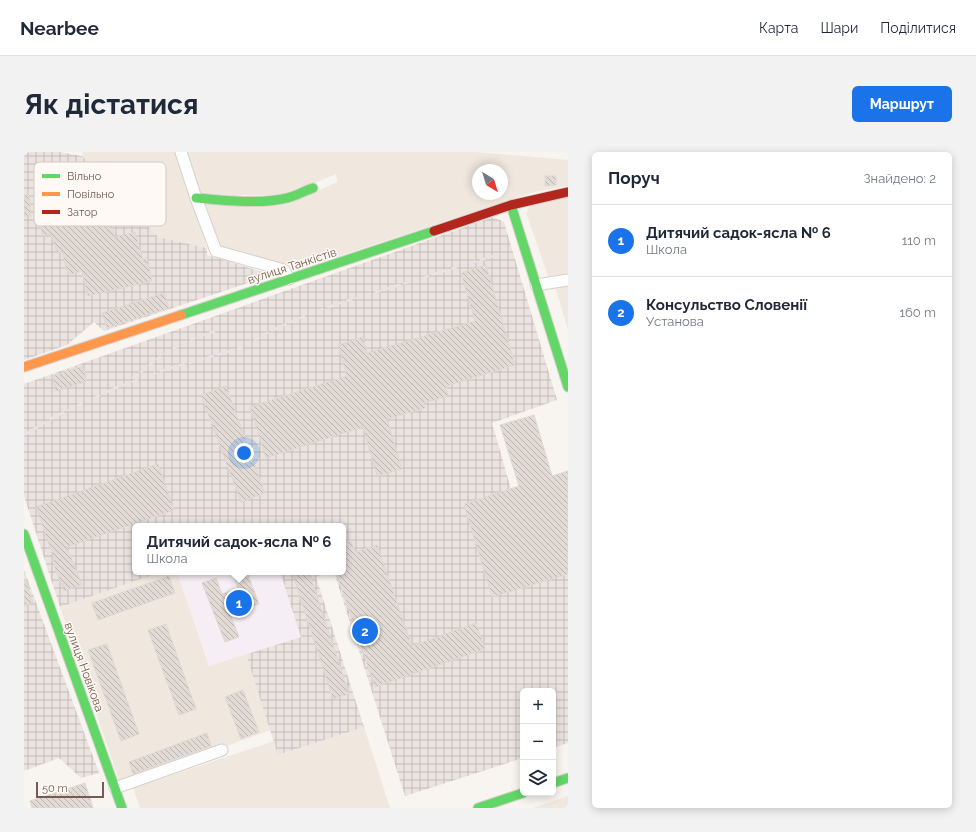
<!DOCTYPE html>
<html lang="uk">
<meta charset="utf-8">
<style>
body{margin:0;font-family:Raleway,sans-serif;background:#f2f2f3;color:#1f2937}
.controls{position:absolute;right:12px;bottom:12px;display:grid;overflow:hidden;border-radius:6px;box-shadow:0 2px 10px #0003}
.controls button{width:36px;height:36px;display:grid;place-items:center;padding:0;border:0;border-bottom:1px solid #e0e1e3;background:#fff;color:#1f2937;font:20px sans-serif}
.compass{position:absolute;left:448px;top:12px;width:36px;height:36px;border-radius:50%;background:#fff;box-shadow:0 2px 10px #0003;rotate:142deg}
.scale{position:absolute;left:12px;bottom:10px;width:68px;box-sizing:border-box;padding-left:4px;border:2px solid #755c51;border-top:0;font-size:11px;line-height:14px;white-space:nowrap;color:#755c51;-webkit-text-stroke:3px #fef9f4;paint-order:stroke}
.you{position:absolute;left:220px;top:301px;width:14px;height:14px;margin:-10px;border:3px solid #fff;border-radius:50%;background:#1a73e8;box-shadow:0 0 0 6px #1a73e833}
.badge{display:grid;place-items:center;width:26px;height:26px;border-radius:50%;background:#1a73e8;color:#fff;font-size:13px;font-weight:700}
.pin{position:absolute;translate:-50% -50%;border:2px solid #fff;box-shadow:0 1px 4px #0006}
.popup{position:absolute;left:108px;top:371px;width:214px;height:52px;box-sizing:border-box;display:grid;place-content:center;border-radius:6px;background:#fff;filter:drop-shadow(0 1px 3px #0005);font-size:13px;white-space:nowrap;color:#747a83}
.popup b{font-size:15px;color:#1f2937}
.popup::after{content:'';position:absolute;left:50%;top:100%;margin-left:-8px;border:8px solid transparent;border-top-color:#fff}
.list{margin:0;padding:0;list-style:none}
h2{display:flex;justify-content:space-between;align-items:center;height:52px;margin:0;padding:0 16px;font-size:17px}
h2 small{font-size:13px;font-weight:400;color:#747a83}
.list li{display:grid;grid-template-columns:26px 1fr auto;gap:12px;align-items:center;box-sizing:border-box;height:72px;padding:0 16px;border-top:1px solid #e0e1e3}
.list b{display:block;font-size:15px;white-space:nowrap}
.list p{margin:0;font-size:13px;white-space:nowrap;color:#747a83}
.list em{font-size:13px;font-style:normal;color:#747a83}
.icon{flex:none;width:22px;height:22px;fill:none;stroke:currentColor;stroke-width:2;stroke-linecap:round;stroke-linejoin:round}
.map{position:relative;flex:none;width:544px;height:656px;overflow:hidden;border-radius:6px}
header{display:flex;align-items:center;gap:24px;box-sizing:border-box;height:56px;padding:0 20px;background:#fff;border-bottom:1px solid #e0e1e3}
header strong{font-size:19px}
nav{display:flex;gap:22px;margin-inline-start:auto;font-size:14px}
.intro{display:flex;align-items:center;justify-content:space-between;box-sizing:border-box;height:96px;padding:0 24px}
h1{margin:0;font-size:28px}
.button{padding:10px 18px;border-radius:6px;background:#1a73e8;color:#fff;font-size:14px;font-weight:700}
main{display:flex;gap:24px;padding:0 24px}
aside{flex:1;background:#fff;border-radius:6px;box-shadow:0 2px 10px #0003}
.map>svg:first-child{display:block}
</style>
<header>
<strong>Nearbee</strong>
<nav><a>Карта</a><a>Шари</a><a>Поділитися</a></nav>
</header>
<div class="intro"><h1>Як дістатися</h1><a class="button">Маршрут</a></div>
<main>
<div class="map">
<svg width="544" height="656" viewBox="0 0 544 656">
<defs>
<pattern id="industrial-grid" width="8" height="8" patternUnits="userSpaceOnUse"><rect width="8" height="8" fill="#eae3df"/><path d="M0 4h8M4 0v8" fill="none" stroke="#c2bbb7"/></pattern>
<pattern id="building-back-hatch" width="6" height="6" patternUnits="userSpaceOnUse"><rect width="6" height="6" fill="#e2dad5"/><path d="M-1 5l2 2M0 0l6 6M5-1l2 2" fill="none" stroke="#bcb4af"/></pattern>
</defs>
<rect width="100%" height="100%" fill="#f8f4f0"/>
<path fill="#f0e7df" fill-rule="evenodd" d="M59,0H152L183,96L134,85L58,4Z
M163,0H452L544,8V34L510,40L278,116L196,95L180,51L270,50L313,30L312,22L264,42L249,44L175,42ZM454,18H478V42H454Z
M544,45V122L524,124L502,60L509,51Z
M544,132V178L531,134Z
M137,420H153L185,514L222,502L247,578L107,628L96,631L36,455Z
M340,575L366,656H116L109,636L250,589L255,603Z
M544,644V656H509Z"/>
<path fill="url(#industrial-grid)" d="M0,0H35L58,4L134,85L183,96V103L248,123L80,179L70,170L43,193L0,208Z
M469,65L480,70L533,248L468,271L487,337L544,319V591L529,596V539H499V606L381,644L310,420H319V374H111V420H137L36,455L0,344V232Z
M0,418L75,621L57,626L35,606L0,619Z
M256,420H305L292,425L340,575L254,603L222,502L276,485Z"/>
<path fill="#f5eef4" d="M153,420H256L277,485L185,514Z"/>
<path fill="url(#building-back-hatch)" stroke="#e0d8d3" d="M521,24H532V33L521,34Z
M0,43H5L7,64H0Z
M80,48L91,85L111,80L119,108L123,107L128,129L64,144L58,119L44,123L38,100L33,101L27,82L19,84L14,67Z
M462,113L491,213L422,234L424,244L400,251L401,256L363,267L378,317L353,324L339,275L242,306L226,255L323,224L314,193L339,185L343,201L451,169L437,121Z
M140,141L145,156L83,176L78,161Z
M59,214L63,229L32,239L28,224Z
M202,234L241,341L217,350L177,243Z
M510,263L528,324L544,319V422L468,445L440,352L495,334L476,273Z
M134,312L150,358L43,395L58,433L40,439L28,408L30,407L12,355Z
M327,388L331,400L353,393L388,494L452,471L461,497L351,535L312,420H319V391Z
M208,420H223L235,452L221,457L216,444L201,449L215,485L201,490L178,431L192,426L198,442L214,436Z
M268,420H285L325,542L309,547Z
M145,424L151,441L74,468L68,451Z
M0,427H1L9,450L0,454Z
M142,472L172,557L155,563L124,478Z
M83,492L115,582L97,589L64,498Z
M219,538L235,580L217,587L201,545Z
M183,581L187,594L109,622L105,610Z
M61,631L69,656H8L6,649Z"/>
<g fill="none" stroke-linecap="round" stroke-linejoin="round">
<g stroke="#d6d0cb" stroke-width="13">
<path id="street" d="M157,0L172,46L192,99L260,118L265,127
M512,133L544,128
M91,636L198,598"/>
</g>
<g stroke="#d8d1cc" stroke-width="11">
<path id="fast" d="M172,46C202,48 233,53 263,46C272,44 280,39 289,36
M487,53L544,235
M157,163L410,79
M0,382L98,656
M529,631L544,626
M454,656L499,641"/>
</g>
<g stroke="#d8d1cc" stroke-width="11">
<path id="slow" d="M0,215L157,163"/>
</g>
<g stroke="#d8d1cc" stroke-width="11">
<path id="jam" d="M410,79L487,53L544,40"/>
</g>
<use href="#street" stroke="#fefdfd" stroke-width="11"/>
<use href="#fast" stroke="#63d668" stroke-width="9"/>
<use href="#slow" stroke="#ff974d" stroke-width="9"/>
<use href="#jam" stroke="#b3261e" stroke-width="9"/>
<path stroke="#e6e4e6" stroke-width="2.5" stroke-dasharray="6 4" stroke-linecap="butt" d="M108,226C118,220 127,212 136,205C154,193 172,184 193,179
M89,237L143,217L214,197L251,177L283,163L313,152L476,102
M0,283L32,264L93,235"/>
</g>
<g text-anchor="middle" stroke-width="3" stroke-linejoin="round" paint-order="stroke">
<g font-size="12" fill="#755c51" stroke="#fef9f4">
<text transform="translate(268 114) rotate(-18)" y="4">вулиця Танкістів</text>
<text transform="translate(60 515) rotate(70)" y="4">вулиця Новікова</text>
</g>
</g>
<rect x="10" y="10" width="132" height="64" rx="6" fill="#fef9f4" stroke="#d5cac3" stroke-width="1"/>
<rect x="18" y="22" width="18" height="4" fill="#63d668"/>
<rect x="18" y="40" width="18" height="4" fill="#ff974d"/>
<rect x="18" y="58" width="18" height="4" fill="#b3261e"/>
<g font-size="11" fill="#755c51">
<text x="43" y="28">Вільно</text>
<text x="43" y="46">Повільно</text>
<text x="43" y="64">Затор</text>
</g>
</svg>
<div class="controls">
<button>+</button>
<button>−</button>
<button><svg class="icon" aria-label="layers" viewBox="0 0 24 24"><path d="M12 4l9 5-9 5-9-5zM3 14l9 5 9-5"/></svg></button>
</div>
<svg class="compass" viewBox="-18 -18 36 36"><path d="M0-13l5 13h-10z" fill="#e53935"/><path d="M0 13l5-13h-10z" fill="#747a83"/></svg>
<div class="scale">50 m</div>
<div class="you"></div>
<div class="pin badge" style="left:215px;top:451px">1</div>
<div class="popup"><b>Дитячий садок-ясла № 6</b>Школа</div>
<div class="pin badge" style="left:341px;top:479px">2</div>
</div>
<aside>
<h2>Поруч<small>Знайдено: 2</small></h2>
<ul class="list">
<li><span class="badge">1</span><div><b>Дитячий садок-ясла № 6</b><p>Школа</p></div><em>110 m</em></li>
<li><span class="badge">2</span><div><b>Консульство Словенії</b><p>Установа</p></div><em>160 m</em></li>
</ul>
</aside>
</main>
